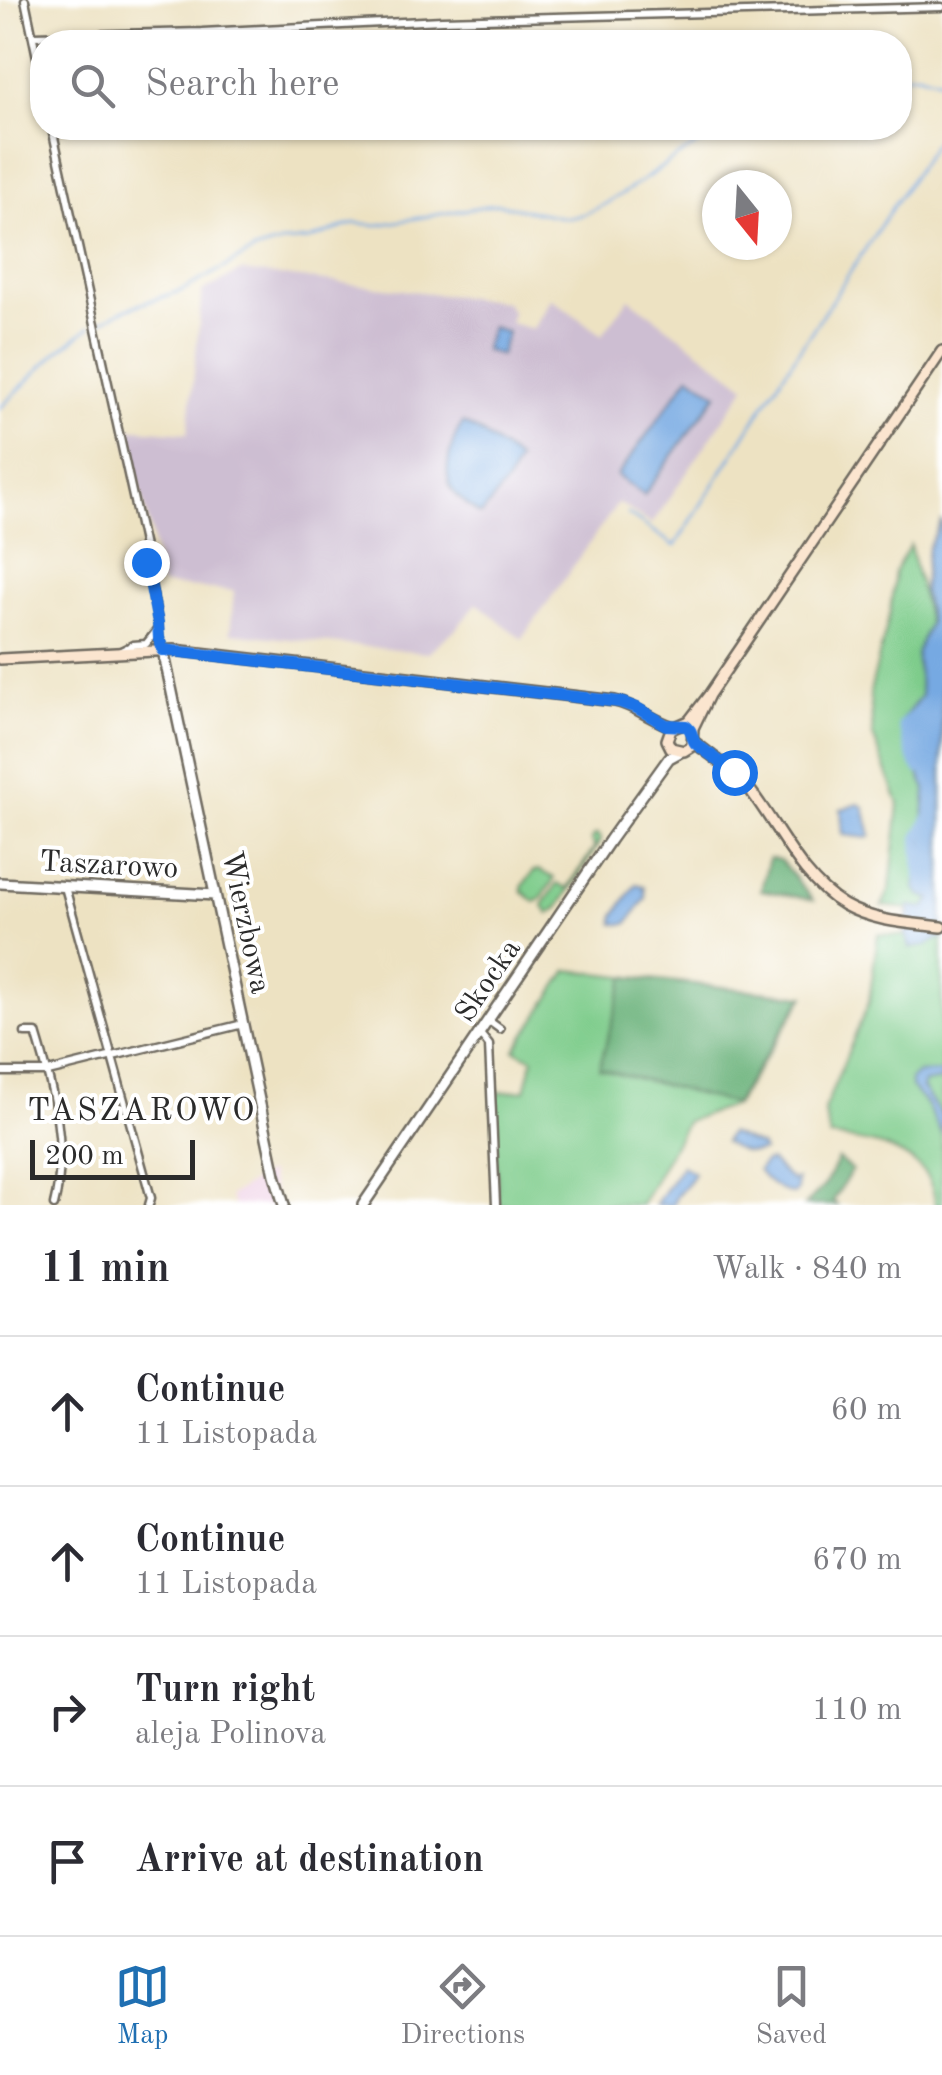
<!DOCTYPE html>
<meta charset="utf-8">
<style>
body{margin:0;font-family:"Old Standard TT",serif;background:#f2f2f3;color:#2b2b33}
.compass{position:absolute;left:702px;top:170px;width:90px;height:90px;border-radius:50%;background:#fff;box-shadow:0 2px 8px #0004;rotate:162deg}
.scale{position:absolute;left:30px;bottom:25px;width:165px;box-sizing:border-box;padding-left:10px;border:5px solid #2b2b2b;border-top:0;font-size:28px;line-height:35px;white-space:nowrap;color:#2b2b2b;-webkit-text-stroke:8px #fff;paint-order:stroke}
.stop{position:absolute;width:30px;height:30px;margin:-22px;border:8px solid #1a73e8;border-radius:50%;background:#fff}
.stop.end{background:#1a73e8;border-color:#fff;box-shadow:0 2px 10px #0008}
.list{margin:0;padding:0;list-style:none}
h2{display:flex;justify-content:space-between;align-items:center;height:130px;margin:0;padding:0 40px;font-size:42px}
h2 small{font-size:32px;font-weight:400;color:#7c7c81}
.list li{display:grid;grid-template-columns:65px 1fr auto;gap:30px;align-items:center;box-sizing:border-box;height:150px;padding:0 40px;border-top:2px solid #e1e1e2}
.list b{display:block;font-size:38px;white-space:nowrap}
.list p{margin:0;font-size:32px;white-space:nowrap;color:#7c7c81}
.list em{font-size:32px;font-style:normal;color:#7c7c81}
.icon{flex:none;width:55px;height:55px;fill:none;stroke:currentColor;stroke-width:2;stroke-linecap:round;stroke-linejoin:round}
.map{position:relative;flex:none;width:942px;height:1205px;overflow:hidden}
.search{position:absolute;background:#fff;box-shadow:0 2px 8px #0004;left:30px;right:30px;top:30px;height:110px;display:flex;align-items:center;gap:25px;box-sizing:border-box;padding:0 35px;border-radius:40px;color:#7c7c81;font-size:38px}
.sheet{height:730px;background:#fff}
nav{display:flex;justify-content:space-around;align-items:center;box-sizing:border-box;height:140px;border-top:2px solid #e1e1e2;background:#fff;font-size:28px;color:#7c7c81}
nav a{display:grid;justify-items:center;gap:5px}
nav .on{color:#1f6fb2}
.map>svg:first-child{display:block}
</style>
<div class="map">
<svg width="942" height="1205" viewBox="0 0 942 1205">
<rect width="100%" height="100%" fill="#fff"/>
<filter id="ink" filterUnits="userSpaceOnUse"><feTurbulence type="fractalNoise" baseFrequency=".01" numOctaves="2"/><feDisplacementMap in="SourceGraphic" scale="20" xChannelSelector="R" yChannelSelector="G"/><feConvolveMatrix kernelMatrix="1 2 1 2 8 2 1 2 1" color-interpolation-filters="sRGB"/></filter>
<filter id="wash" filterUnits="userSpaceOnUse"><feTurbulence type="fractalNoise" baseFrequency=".0048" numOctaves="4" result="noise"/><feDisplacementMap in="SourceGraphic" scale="40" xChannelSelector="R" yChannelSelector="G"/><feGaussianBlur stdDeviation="2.25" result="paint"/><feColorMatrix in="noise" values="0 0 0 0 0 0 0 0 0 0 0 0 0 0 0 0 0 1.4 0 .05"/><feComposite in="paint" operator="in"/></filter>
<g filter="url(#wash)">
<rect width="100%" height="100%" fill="#ede2c2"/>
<path fill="#efd0e6" d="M269,1172L276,1205H233L230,1196Z"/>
<path fill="#cdbed2" d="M241,271L506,302L512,312L510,323L533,329L551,298L602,335L629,298L746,386L652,524L618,503L522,639L477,603L457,628L427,653L230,633L234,591L161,585L151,532L124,428L188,433L202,292Z"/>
<path fill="#7ecc8b" stroke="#547c5b" stroke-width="2.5" d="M910,545L931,635L942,720V1205H935C933,1151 872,1141 830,1137L824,1110L869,1002L878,934L906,936L909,909L882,906L890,889L899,804L873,736L870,692L890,613L895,571Z
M595,835H599L600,841L559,907L549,914L543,905L557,884L567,889L595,847L591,841Z
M539,870L554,878L553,881L541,899L535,902L523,892L522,887L534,871Z
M568,970L805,996L735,1105L687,1121L641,1205H498L493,1093L525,1090L533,1059L515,1050Z"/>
<path fill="#66b077" stroke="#486e51" stroke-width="2.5" d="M769,858L780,860L813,900L761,890Z
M625,977L804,996L734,1104L599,1068Z
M838,1159L852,1170L833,1201L837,1205H805L824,1186Z"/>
<path fill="#76a9e2" stroke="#506a86" stroke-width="2.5" d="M491,327L507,332L500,355L484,350Z
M690,375L717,394L644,495L617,476Z
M463,423L480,432L518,460L509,479L482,514H479C471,507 460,500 454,492C440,475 452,438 463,423Z
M942,520V937L925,946L910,948L905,931L910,906L925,908L931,899L920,895L915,888L922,847L926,789L918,772L902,720L921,696L916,654L929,622L923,590L928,548Z
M859,804L864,807L871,835L868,838L843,835L841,809Z
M636,884L644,886L646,898L627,924H614L615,915Z
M942,1072V1080L924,1083L922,1088L942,1116V1135L926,1104L911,1087V1079L918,1073Z
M729,1133L762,1147L763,1151C749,1156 736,1150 724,1142Z
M770,1161L792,1181L797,1179V1190L794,1194C780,1192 766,1182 758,1170L765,1162Z
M682,1165L694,1173C689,1185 675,1192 673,1205H655Z"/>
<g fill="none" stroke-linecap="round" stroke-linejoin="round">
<path stroke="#76a9e2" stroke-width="2.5" d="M900,75L917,73L942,80
M98,323L126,309L183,290L254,251L285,242L309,240L355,223L378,225L497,204L566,218C597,217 655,170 683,153C699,144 716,135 733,128
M0,408L55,354L90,327
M628,514L675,546L776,386L942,131"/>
<path stroke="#76a9e2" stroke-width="10" d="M911,717L903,725L913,759L919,769
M920,877L918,838L929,817"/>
</g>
</g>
<g filter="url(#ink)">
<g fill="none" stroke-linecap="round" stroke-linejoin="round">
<g stroke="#6f6b60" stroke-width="11">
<path id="minor" d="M25,0L42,81
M33,36L202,32L442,20L942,7
M52,128L147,561L158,623L159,638L163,650
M119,652L133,645L146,644L158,629
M65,887L151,1198L149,1205
M489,1021L500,1029
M25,1033H36C53,1089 69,1147 54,1205
M480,1034L489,1045L496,1205
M0,1072H48L243,1024"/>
</g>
<g stroke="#6f6b60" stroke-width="14">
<path id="tertiary" d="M163,650L275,1175L284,1205
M0,883L215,895
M363,1205L610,840L669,758L680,752"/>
</g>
<g stroke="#6f6b60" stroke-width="14">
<path id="secondary" d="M0,659L174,650L615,701C637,706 653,721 674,727
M709,695L693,728L692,746L684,751L671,748L667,740L671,729L689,721L709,695L942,351
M693,741C711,756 732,768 747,786C778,825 800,879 844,905C874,922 909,923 942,927"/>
</g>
<use href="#minor" stroke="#fff" stroke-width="6"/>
<use href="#tertiary" stroke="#fff" stroke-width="9"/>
<use href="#secondary" stroke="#fbe5cf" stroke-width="9"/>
</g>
</g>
<g fill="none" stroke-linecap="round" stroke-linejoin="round" filter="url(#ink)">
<path stroke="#1a73e8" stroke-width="12" d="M146,562L158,623L159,638L163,650L620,702L637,708L666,725L686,726C694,731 691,739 696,744L734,772"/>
</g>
<g text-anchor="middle" stroke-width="8" stroke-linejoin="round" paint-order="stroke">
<g font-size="30" fill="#2b2b2b" stroke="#fff">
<text transform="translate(109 864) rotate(3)" y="10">Taszarowo</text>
<text transform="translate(247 922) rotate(78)" y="10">Wierzbowa</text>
<text transform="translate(487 980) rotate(-56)" y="10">Skocka</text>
</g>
<g font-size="32" letter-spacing="2.5" fill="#2b2b2b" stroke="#fff">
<text x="142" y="1120">TASZAROWO</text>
</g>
</g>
</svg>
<svg class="compass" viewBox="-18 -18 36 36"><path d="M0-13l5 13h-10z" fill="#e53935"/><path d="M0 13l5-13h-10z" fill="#7c7c81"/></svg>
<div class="scale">200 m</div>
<div class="stop" style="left:734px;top:772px"></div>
<div class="stop end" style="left:146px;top:562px"></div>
<div class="search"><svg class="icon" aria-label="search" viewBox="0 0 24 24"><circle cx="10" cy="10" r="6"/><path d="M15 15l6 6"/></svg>Search here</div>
</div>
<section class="sheet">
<h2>11 min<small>Walk · 840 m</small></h2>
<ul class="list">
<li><svg class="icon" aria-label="ahead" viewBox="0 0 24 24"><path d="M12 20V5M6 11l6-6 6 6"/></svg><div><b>Continue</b><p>11 Listopada</p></div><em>60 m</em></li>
<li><svg class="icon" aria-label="ahead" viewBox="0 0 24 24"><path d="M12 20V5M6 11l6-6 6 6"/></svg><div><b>Continue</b><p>11 Listopada</p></div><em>670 m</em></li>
<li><svg class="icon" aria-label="right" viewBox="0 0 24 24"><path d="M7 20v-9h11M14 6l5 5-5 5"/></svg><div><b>Turn right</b><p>aleja Polinova</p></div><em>110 m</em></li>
<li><svg class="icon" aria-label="arrive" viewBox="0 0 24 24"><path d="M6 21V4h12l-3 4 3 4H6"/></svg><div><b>Arrive at destination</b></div></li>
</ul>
</section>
<nav>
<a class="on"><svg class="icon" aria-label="map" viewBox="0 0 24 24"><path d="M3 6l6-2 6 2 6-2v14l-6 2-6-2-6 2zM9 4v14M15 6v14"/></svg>Map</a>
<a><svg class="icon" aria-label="directions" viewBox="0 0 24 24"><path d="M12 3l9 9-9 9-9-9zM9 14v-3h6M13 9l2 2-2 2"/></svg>Directions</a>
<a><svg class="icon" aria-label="saved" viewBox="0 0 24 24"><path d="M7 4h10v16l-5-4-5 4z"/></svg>Saved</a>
</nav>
